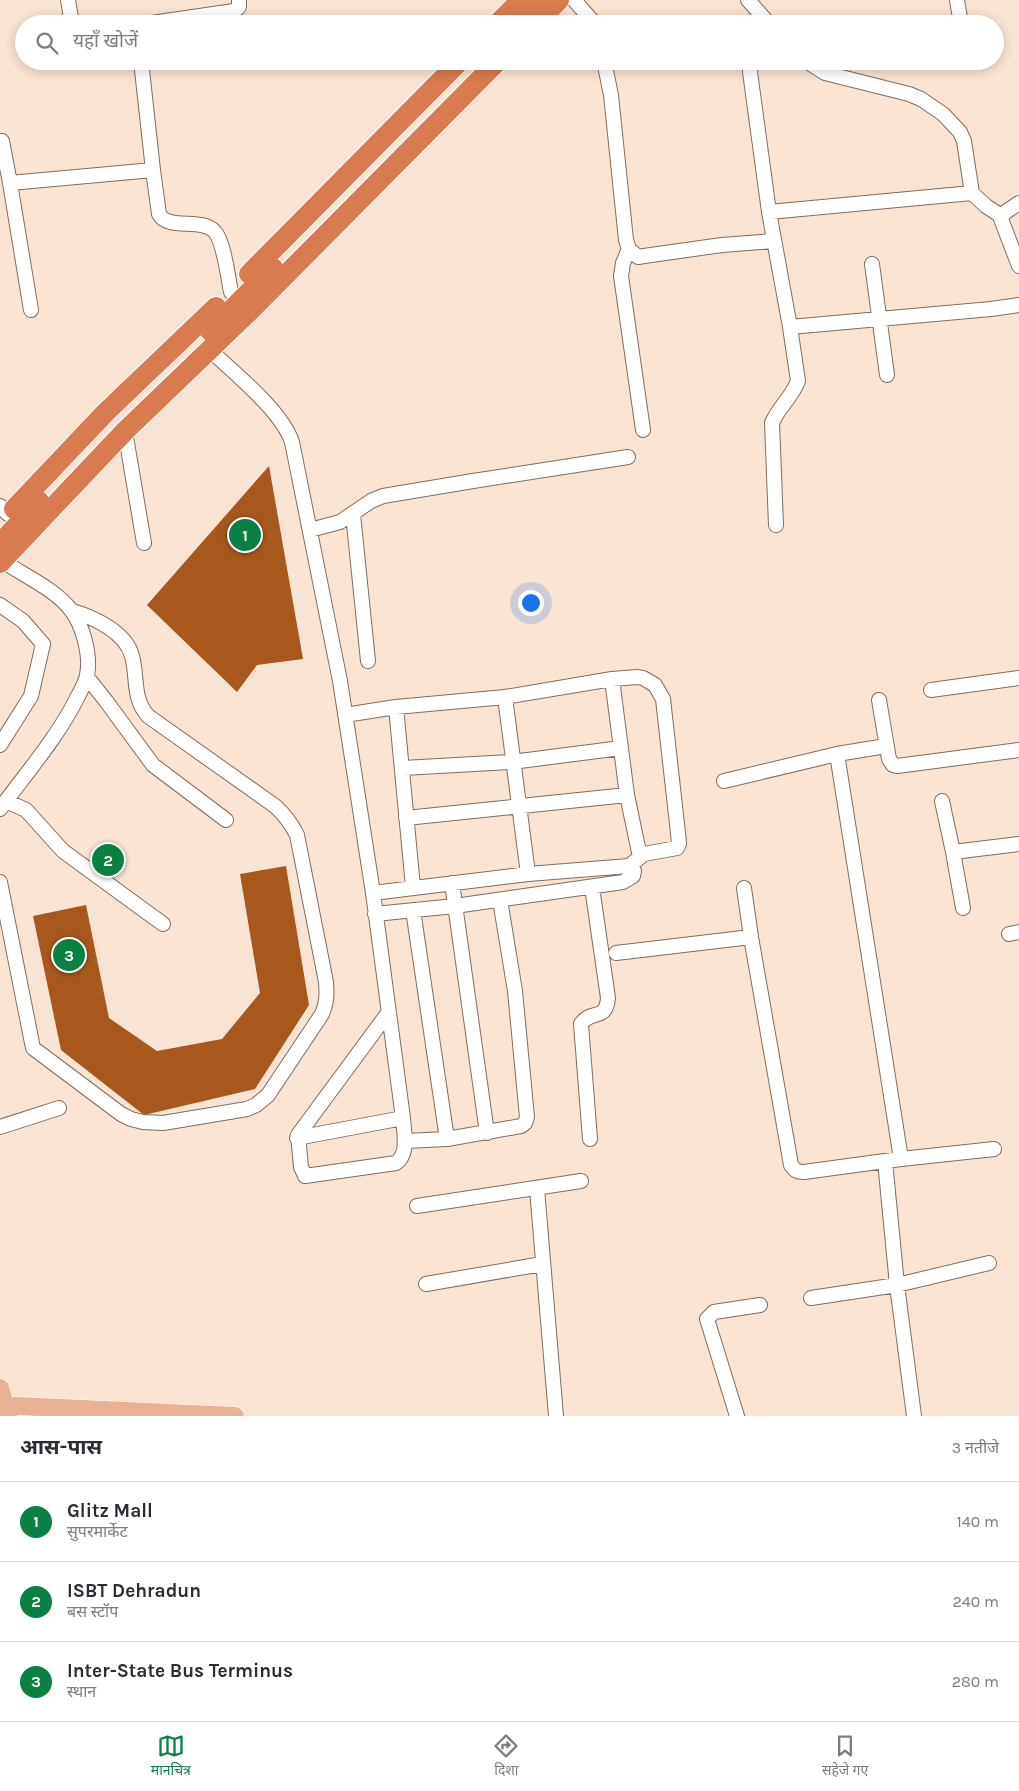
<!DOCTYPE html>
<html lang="hi">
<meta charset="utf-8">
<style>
body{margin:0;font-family:Karla,"Noto Sans Devanagari",sans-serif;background:#f2f2f3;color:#2b2b33}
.you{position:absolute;left:530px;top:602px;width:18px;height:18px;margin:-12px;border:4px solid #fff;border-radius:50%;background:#1a73e8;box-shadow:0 0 0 8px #1a73e833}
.badge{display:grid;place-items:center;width:32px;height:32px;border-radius:50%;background:#0b8043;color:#fff;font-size:16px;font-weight:700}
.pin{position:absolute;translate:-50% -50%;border:2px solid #fff;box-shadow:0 1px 5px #0006}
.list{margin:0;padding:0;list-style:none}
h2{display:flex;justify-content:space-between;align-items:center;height:65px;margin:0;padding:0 20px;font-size:21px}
h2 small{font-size:16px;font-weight:400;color:#7c7c81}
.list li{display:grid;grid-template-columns:32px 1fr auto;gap:15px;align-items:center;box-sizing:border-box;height:80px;padding:0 20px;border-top:1px solid #e1e1e2}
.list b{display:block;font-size:19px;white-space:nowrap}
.list p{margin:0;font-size:16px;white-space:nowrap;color:#7c7c81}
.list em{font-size:16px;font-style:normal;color:#7c7c81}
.icon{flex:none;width:28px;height:28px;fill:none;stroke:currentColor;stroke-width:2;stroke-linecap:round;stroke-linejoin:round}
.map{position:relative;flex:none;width:1019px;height:1416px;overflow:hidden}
.search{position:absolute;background:#fff;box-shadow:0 2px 12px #0003;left:15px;right:15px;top:15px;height:55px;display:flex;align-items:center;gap:12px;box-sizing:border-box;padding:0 18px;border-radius:28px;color:#7c7c81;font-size:19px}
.sheet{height:305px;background:#fff}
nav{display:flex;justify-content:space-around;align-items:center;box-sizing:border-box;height:70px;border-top:1px solid #e1e1e2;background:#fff;font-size:14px;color:#7c7c81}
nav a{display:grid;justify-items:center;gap:2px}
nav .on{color:#0b8043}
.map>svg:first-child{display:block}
</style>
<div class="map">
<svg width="1019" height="1416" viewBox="0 0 1019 1416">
<rect width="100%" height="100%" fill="#f9e3d3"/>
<path fill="#a8581c" d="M269,466L303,659L257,665L237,692L147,605Z
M286,866L309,1005L255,1089L144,1115L61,1050L33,916L86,905L109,1018L157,1051L222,1039L260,993L240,874Z"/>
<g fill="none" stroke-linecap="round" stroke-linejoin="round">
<g stroke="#806d5e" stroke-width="16">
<path id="minor" d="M68,0L72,24
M574,0L595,24
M748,0L769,24
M957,0L961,24
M145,24L234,11L239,7V0
M604,61L611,95L626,240L629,249L638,257L644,256L722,245L773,241
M751,61L750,72L769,212L972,193
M806,61L825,73L909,94L921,99L943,114L960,132L964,141L972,193L986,206L1001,216
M2,141L10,183L153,170L141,61
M153,170L159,214C168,231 203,217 215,232C224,242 228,278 231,292
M10,183L31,310
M1019,203L1004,213L1001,219L1019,266
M769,212L790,327L798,381C792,397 778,408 772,423L776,525
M629,249L623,263L621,276L643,430
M872,264L887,375
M790,327L991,309L1019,305
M210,350C235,374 281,410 292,442L340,681L373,893L403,1118C404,1133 409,1154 396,1163L305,1176L301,1167L298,1135L388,1013
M125,431L144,543
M0,506L8,514
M353,514L368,661
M310,530L340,522L371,501L383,496L473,481L628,457
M0,559C23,576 53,587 71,610C83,625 91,656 87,675C86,682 81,690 78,696C58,737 27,772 0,809
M0,605L23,621L43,644L31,696L0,745
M87,677L106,701L153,765L226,820
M612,679L627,795L640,857
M931,690L1019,678
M505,697L528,874
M879,700L889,759L893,765L897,766L1019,750
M396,707L413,887
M345,715L396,707L505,697L612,679L638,677L643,678L655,685L663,699L678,833L679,844L677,848L644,854L629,866L528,874L373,893
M837,754L901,1159L885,1161
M403,768L512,762L621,748
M724,781L837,754L886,746
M6,801L26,810L63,851L163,924
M942,801L953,852
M406,818L627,795
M0,882L33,1048L121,1114L131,1119L143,1122L163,1123L247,1109L256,1105L268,1095L322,1014C327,1003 327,994 326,982L297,835C291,823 285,815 275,806L148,716C132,698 138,678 132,656C126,632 93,617 72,611
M452,883L487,1133
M744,888L751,937L791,1165C795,1171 798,1172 804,1172L885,1161L897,1285L914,1416
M963,908L953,852L1019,844
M413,910L447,1139
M375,914L455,906L623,882L633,876L634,871L629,866
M1009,934L1019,932
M616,953L751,937
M0,1127L59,1108
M297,1138L403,1118
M590,1139L581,1024C591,1009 606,1022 608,998L592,887
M405,1141L447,1139L521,1126L525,1123L527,1117L515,991L500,900
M901,1159L994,1149
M537,1189L556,1416
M417,1206L581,1181
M426,1284L542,1264
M811,1298L897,1285L989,1263
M737,1416L707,1319L714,1312L760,1305"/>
</g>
<g stroke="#fff" stroke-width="19">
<path id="major" d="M0,1388L8,1416
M0,1408L17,1406L235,1416"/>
</g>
<g stroke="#fff" stroke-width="22">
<path id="highway" d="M497,24L521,0
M516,24L540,0
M536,24L559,0
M249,274L460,61
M210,331L273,268
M14,509L106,412L216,307
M0,544L39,501
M0,563L125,431L250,311L498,61"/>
</g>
<use href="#minor" stroke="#fff" stroke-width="14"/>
<use href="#major" stroke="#e8b095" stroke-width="18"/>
<use href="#highway" stroke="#d87b4e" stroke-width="20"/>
</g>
</svg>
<div class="you"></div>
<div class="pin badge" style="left:245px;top:535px">1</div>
<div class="pin badge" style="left:108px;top:860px">2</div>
<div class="pin badge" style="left:69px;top:955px">3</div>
<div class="search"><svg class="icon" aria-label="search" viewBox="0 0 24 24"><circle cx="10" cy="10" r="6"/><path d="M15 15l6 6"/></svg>यहाँ खोजें</div>
</div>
<section class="sheet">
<h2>आस-पास<small>3 नतीजे</small></h2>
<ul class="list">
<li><span class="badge">1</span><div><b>Glitz Mall</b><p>सुपरमार्केट</p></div><em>140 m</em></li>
<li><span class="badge">2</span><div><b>ISBT Dehradun</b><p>बस स्टॉप</p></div><em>240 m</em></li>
<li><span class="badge">3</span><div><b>Inter-State Bus Terminus</b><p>स्थान</p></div><em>280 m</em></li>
</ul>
</section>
<nav>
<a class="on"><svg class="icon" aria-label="map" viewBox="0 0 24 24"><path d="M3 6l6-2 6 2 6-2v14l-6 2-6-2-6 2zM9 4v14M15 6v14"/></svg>मानचित्र</a>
<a><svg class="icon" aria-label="directions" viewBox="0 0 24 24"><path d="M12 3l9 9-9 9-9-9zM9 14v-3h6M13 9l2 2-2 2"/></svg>दिशा</a>
<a><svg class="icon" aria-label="saved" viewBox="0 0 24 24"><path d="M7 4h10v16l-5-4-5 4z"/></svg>सहेजे गए</a>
</nav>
